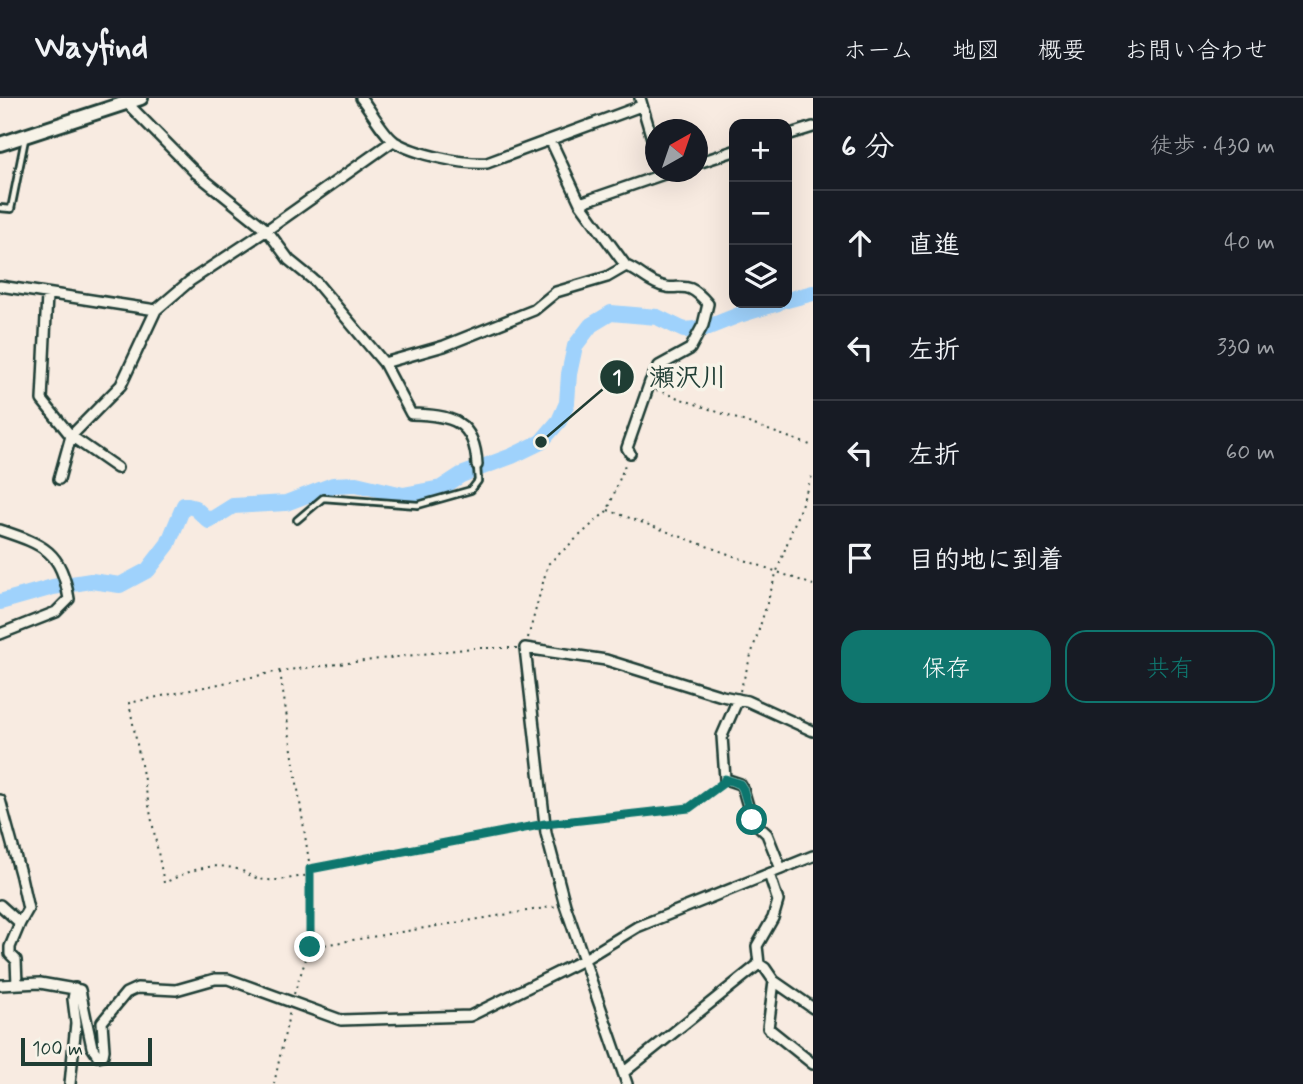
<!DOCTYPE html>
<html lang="ja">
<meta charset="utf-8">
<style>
body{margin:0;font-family:Mynerve,"Klee One",sans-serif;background:#20242c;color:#f1f3f6}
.controls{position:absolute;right:21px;top:21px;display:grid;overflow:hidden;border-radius:14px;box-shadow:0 7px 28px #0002}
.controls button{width:63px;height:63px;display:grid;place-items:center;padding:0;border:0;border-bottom:2px solid #363941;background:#171b24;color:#f1f3f6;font:35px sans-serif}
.compass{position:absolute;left:645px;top:21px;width:63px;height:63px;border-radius:50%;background:#171b24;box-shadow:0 7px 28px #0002;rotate:40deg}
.scale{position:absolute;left:21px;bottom:18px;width:131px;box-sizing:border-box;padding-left:7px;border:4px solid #1f3d34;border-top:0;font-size:19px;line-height:24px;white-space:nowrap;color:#1f3d34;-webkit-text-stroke:5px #f7f3e8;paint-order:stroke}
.stop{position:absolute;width:21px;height:21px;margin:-16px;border:5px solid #0f766e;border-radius:50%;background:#fff}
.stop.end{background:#0f766e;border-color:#fff;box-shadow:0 2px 7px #0008}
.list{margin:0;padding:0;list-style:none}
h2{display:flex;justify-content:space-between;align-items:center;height:91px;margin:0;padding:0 28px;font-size:30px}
h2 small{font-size:23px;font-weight:400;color:#9ea1a6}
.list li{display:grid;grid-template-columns:46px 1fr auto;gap:21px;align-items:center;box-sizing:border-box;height:105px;padding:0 28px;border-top:2px solid #363941}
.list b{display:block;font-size:26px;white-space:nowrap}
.list em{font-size:23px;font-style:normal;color:#9ea1a6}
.actions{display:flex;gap:14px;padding:21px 28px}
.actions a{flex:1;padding:16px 0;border:2px solid #0f766e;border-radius:21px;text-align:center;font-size:24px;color:#0f766e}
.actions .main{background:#0f766e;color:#fff}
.icon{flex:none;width:38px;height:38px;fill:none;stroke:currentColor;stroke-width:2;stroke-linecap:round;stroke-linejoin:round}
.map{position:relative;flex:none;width:813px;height:986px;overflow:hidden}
header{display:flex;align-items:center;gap:42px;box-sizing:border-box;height:98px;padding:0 35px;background:#171b24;border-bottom:2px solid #363941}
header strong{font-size:33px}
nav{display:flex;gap:38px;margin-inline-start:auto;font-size:24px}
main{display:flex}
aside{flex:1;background:#171b24}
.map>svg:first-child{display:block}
</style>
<header>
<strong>Wayfind</strong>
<nav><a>ホーム</a><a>地図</a><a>概要</a><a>お問い合わせ</a></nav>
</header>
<main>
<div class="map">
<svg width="813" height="986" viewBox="0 0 813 986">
<rect width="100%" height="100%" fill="#f8ebe1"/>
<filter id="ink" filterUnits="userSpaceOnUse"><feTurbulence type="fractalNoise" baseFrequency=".0143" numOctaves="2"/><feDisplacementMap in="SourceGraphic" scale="14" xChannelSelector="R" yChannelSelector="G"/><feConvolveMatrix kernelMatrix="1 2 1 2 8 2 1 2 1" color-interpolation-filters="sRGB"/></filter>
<g filter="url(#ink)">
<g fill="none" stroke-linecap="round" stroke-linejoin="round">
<path stroke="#9fd2fc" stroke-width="16" d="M787,202L813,195
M0,504L53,489L91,483L120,487L148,472L168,446L184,407L195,410L209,423L233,408L286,405L333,387L356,386L403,397L441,390L461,377L512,358L541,344L559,323L567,305L569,276L575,248L591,227L611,215L657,219L684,232L706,230L739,217L778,205"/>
<g stroke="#1f3d34" stroke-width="10">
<path id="lane" d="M0,110L11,111L25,41
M297,422L323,400L418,407L471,392L478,383L477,368"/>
</g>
<g stroke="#1f3d34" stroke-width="14">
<path id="street" d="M361,0C370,11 384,37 395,44C415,56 464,67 487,65L641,8
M640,0L656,54
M126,4L196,75L267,132L289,162L316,184L384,265L444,248L534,212L556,194L607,179L626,168L580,105L551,43
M787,37L813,29
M698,65L734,53
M580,105L670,74
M626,168C637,172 644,180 655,185C680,198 683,176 708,206L703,227L690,251L659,268L650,284L627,350L630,355
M0,188L156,212
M47,197L42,302L71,338L117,370
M384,265L411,316C451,317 475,322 477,367
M59,381L71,338L121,287L156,212L190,183L267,132L393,43
M0,432C45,447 61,453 69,501L56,514L0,536
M738,601L722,638L725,681L740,686L743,691L752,722L767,736L781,771
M0,702L21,779L28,811L20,825L0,807
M769,776L778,803L773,820L757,848L759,866L765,870L774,883L813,910
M774,883L768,930L813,966
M17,886L16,862L10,856V849L20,825
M0,887L40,885L80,892L92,949L98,958L103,957L104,952L102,924L126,895L137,890L176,892L215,881H228L341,922L470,918L583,862L637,829L813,758
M623,975L759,866
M70,986L76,925L73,901L75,890
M627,986L565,807L546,735L525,550L606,562L722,598L747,603L813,633"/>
</g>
<g stroke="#1f3d34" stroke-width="18">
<path id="secondary" d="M0,46L141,0"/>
</g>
<path stroke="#1f3d34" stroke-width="2" stroke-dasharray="2 5" stroke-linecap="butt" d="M656,292L813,348
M608,412L813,487
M528,540L548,466L608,412L626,364
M517,550H473L280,573L129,605L164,785C188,774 209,763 237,771C248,774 251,781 267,782C280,783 296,779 310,777V771L536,728
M280,574L310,770
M740,593L777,473L813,375
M555,725L689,710L720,687
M311,849L557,808
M294,896L310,849V779
M274,986L290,912"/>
<use href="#lane" stroke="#f7f3e8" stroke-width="4.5"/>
<use href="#street" stroke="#f7f3e8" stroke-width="9"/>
<use href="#secondary" stroke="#f7f3e8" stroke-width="12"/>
</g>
</g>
<g fill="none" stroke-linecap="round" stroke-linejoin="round" filter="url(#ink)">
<path stroke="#0f766e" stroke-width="9" d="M310,849V771L545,726L689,710L723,685L725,681L740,686L743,691L752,722"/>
</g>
<path fill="none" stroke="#1f3d34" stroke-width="2.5" d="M541 344L617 279"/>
<g fill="#1f3d34" stroke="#f7f3e8" stroke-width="2.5">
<circle cx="541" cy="344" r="7"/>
<circle cx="617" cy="279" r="18"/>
</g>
<g font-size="21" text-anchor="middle" font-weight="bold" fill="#fff">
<text x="617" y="286">1</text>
</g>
<g font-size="26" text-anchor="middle" font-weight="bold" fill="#1f3d34" stroke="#f7f3e8" stroke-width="7" stroke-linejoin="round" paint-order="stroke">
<text x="688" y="288">瀬沢川</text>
</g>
</svg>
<div class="controls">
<button>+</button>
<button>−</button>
<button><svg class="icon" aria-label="layers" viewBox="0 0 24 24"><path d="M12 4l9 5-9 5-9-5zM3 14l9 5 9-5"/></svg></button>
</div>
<svg class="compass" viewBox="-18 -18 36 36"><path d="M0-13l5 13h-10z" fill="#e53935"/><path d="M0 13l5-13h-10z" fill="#9ea1a6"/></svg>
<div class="scale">100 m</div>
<div class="stop" style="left:752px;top:722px"></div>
<div class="stop end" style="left:310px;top:849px"></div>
</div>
<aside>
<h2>6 分<small>徒歩 · 430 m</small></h2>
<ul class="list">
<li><svg class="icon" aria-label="ahead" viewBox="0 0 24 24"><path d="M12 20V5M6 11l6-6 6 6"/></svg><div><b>直進</b></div><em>40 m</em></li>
<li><svg class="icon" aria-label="left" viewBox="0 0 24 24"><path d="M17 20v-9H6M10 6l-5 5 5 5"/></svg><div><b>左折</b></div><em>330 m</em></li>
<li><svg class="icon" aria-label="left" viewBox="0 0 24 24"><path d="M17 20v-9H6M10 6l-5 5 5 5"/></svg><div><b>左折</b></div><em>60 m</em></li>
<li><svg class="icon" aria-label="arrive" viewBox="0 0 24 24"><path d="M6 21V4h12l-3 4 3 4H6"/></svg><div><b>目的地に到着</b></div></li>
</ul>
<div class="actions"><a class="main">保存</a><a>共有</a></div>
</aside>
</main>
